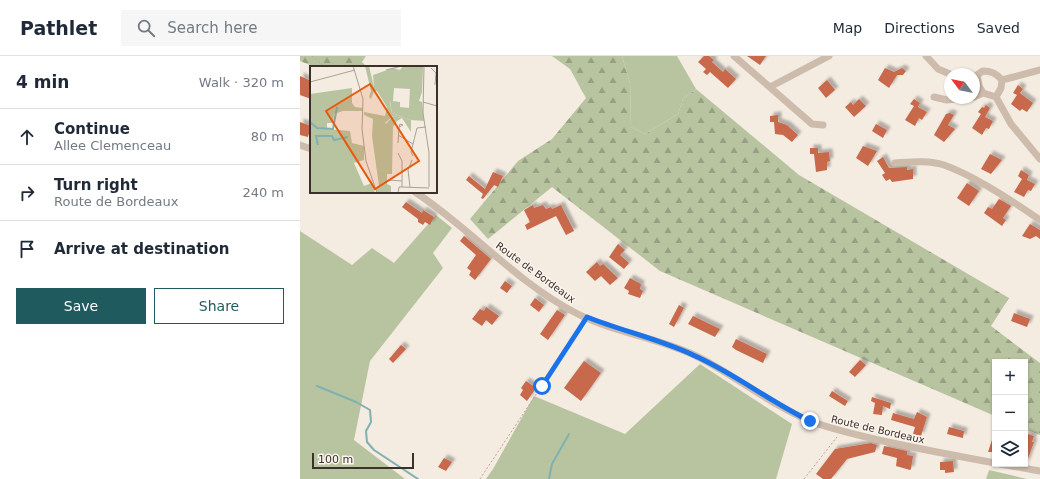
<!DOCTYPE html>
<meta charset="utf-8">
<style>
body{margin:0;font-family:"DejaVu Sans",sans-serif;background:#f6f6f7;color:#1f2937}
.controls{position:absolute;right:12px;bottom:12px;display:grid;overflow:hidden;border-radius:0px;box-shadow:0 1px 3px #0004}
.controls button{width:36px;height:36px;display:grid;place-items:center;padding:0;border:0;border-bottom:1px solid #e0e1e3;background:#fff;color:#1f2937;font:20px sans-serif}
.compass{position:absolute;left:644px;top:12px;width:36px;height:36px;border-radius:50%;background:#fff;box-shadow:0 1px 3px #0004;rotate:302deg}
.scale{position:absolute;left:12px;bottom:10px;width:102px;box-sizing:border-box;padding-left:4px;border:2px solid #3b302b;border-top:0;font-size:11px;line-height:14px;white-space:nowrap;color:#3b302b;-webkit-text-stroke:3px #fbf5ee;paint-order:stroke}
.stop{position:absolute;width:12px;height:12px;margin:-9px;border:3px solid #1a73e8;border-radius:50%;background:#fff}
.stop.end{background:#1a73e8;border-color:#fff;box-shadow:0 1px 4px #0008}
.list{margin:0;padding:0;list-style:none}
h2{display:flex;justify-content:space-between;align-items:center;height:52px;margin:0;padding:0 16px;font-size:17px}
h2 small{font-size:13px;font-weight:400;color:#747a83}
.list li{display:grid;grid-template-columns:26px 1fr auto;gap:12px;align-items:center;box-sizing:border-box;height:56px;padding:0 16px;border-top:1px solid #e0e1e3}
.list b{display:block;font-size:15px;white-space:nowrap}
.list p{margin:0;font-size:13px;white-space:nowrap;color:#747a83}
.list em{font-size:13px;font-style:normal;color:#747a83}
.actions{display:flex;gap:8px;padding:12px 16px}
.actions a{flex:1;padding:9px 0;border:1px solid #1f5a5e;border-radius:0px;text-align:center;font-size:14px;color:#1f5a5e}
.actions .main{background:#1f5a5e;color:#fff}
.icon{flex:none;width:22px;height:22px;fill:none;stroke:currentColor;stroke-width:2;stroke-linecap:round;stroke-linejoin:round}
.map{position:relative;flex:none;width:740px;height:423px;overflow:hidden}
header{display:flex;align-items:center;gap:24px;box-sizing:border-box;height:56px;padding:0 20px;background:#fff;border-bottom:1px solid #e0e1e3}
header strong{font-size:19px}
nav{display:flex;gap:22px;margin-inline-start:auto;font-size:14px}
.search{width:280px;height:36px;background:#f6f6f7;display:flex;align-items:center;gap:10px;box-sizing:border-box;padding:0 14px;border-radius:0px;color:#747a83;font-size:15px}
main{display:flex}
aside{flex:1;background:#fff}
.map>svg:first-child{display:block}
</style>
<header>
<strong>Pathlet</strong>
<div class="search"><svg class="icon" aria-label="search" viewBox="0 0 24 24"><circle cx="10" cy="10" r="6"/><path d="M15 15l6 6"/></svg>Search here</div>
<nav><a>Map</a><a>Directions</a><a>Saved</a></nav>
</header>
<main>
<aside>
<h2>4 min<small>Walk · 320 m</small></h2>
<ul class="list">
<li><svg class="icon" aria-label="ahead" viewBox="0 0 24 24"><path d="M12 20V5M6 11l6-6 6 6"/></svg><div><b>Continue</b><p>Allee Clemenceau</p></div><em>80 m</em></li>
<li><svg class="icon" aria-label="right" viewBox="0 0 24 24"><path d="M7 20v-9h11M14 6l5 5-5 5"/></svg><div><b>Turn right</b><p>Route de Bordeaux</p></div><em>240 m</em></li>
<li><svg class="icon" aria-label="arrive" viewBox="0 0 24 24"><path d="M6 21V4h12l-3 4 3 4H6"/></svg><div><b>Arrive at destination</b></div></li>
</ul>
<div class="actions"><a class="main">Save</a><a>Share</a></div>
</aside>
<div class="map">
<svg width="740" height="423" viewBox="0 0 740 423">
<defs>
<pattern id="forest-firs" width="22" height="20" patternUnits="userSpaceOnUse"><rect width="22" height="20" fill="#b8c4a0"/><path d="M5 1l3.5 6h-7zM16 11l3.5 6h-7z" fill="#97a083"/></pattern>
<filter id="shadow"><feDropShadow dx="3.5" dy="-3.5" stdDeviation="1" flood-color="#0004"/></filter>
</defs>
<rect width="100%" height="100%" fill="#f4ebe1"/>
<path fill="#b8c4a0" d="M322,0H377L396,33L383,43L378,58L345,78L331,71L330,27Z
M136,159L152,172L133,197L143,212L70,305L54,384L105,423H0V175L52,209L72,192L94,207Z
M400,308L492,368L476,423H186L193,413L234,340L325,378Z
M689,414L727,423H686Z"/>
<path fill="url(#forest-firs)" d="M0,0H66L62,6L67,11H15L0,5Z
M252,0H322L330,27L331,71L345,78L378,58L383,43L396,33L499,119L709,242L691,270L740,307V383V379L725,373V306H695V360L360,215L252,131L188,183L170,163L218,105L252,83L286,42L270,13Z"/>
<g fill="none" stroke-linecap="round" stroke-linejoin="round">
<path stroke="#7fb0b2" stroke-width="2" d="M17,330L56,346L70,354L71,366L66,375L67,386L74,394L118,423
M249,423L252,408L269,378"/>
</g>
<path fill="#c8694b" filter="url(#shadow)" d="M404,0H409L414,4L412,6L423,16L425,13L436,23L428,32L410,16L407,19L403,16L406,13L398,6Z
M447,0H466L460,9Z
M585,12L594,16L602,12L606,15L603,19H597L589,32L578,24Z
M0,20L11,25V43L0,39Z
M527,24L535,34L526,42L518,32Z
M718,29L723,33L720,37L733,47L727,56L722,53L720,55L711,48L717,39L713,37Z
M559,43L566,50L554,61L545,51L551,46L553,49Z
M614,43L620,47L618,51L627,56L622,64L619,62L615,70L605,64L614,50L610,48Z
M686,49L690,52L685,61L693,65L689,73L686,72L682,79L672,72L681,58L678,56L682,51L684,52Z
M650,57L654,59L648,69L655,73L644,86L634,79L646,58Z
M478,59V66L487,69L498,79L492,86L483,79L475,78L474,66H476H470V60Z
M0,66L11,70L8,81L0,79Z
M576,68L587,74L583,82L572,75Z
M563,90L577,95L568,110L556,102Z
M510,92H518V97L529,96L530,105L527,106V114L516,116L514,98H510Z
M690,98L702,104L691,118L681,113Z
M583,101L589,112L607,111V114L613,113V123L592,126L590,123L586,125L582,119L585,117L577,105Z
M721,114L729,119L727,124L735,128L731,135L728,134L724,141L714,136L722,123L718,120Z
M193,116L203,120L198,131L194,129L183,143L181,142L183,138L166,124L169,120L185,133Z
M667,127L679,135L669,150L657,142Z
M699,143L711,150L703,162L706,164L702,170L684,157L688,151L692,153Z
M106,146L122,157L123,154L134,161L130,169L125,166L123,169L118,166V163L102,151Z
M233,149L234,152L243,149L246,153L251,151L252,153L261,149L274,175L266,179L256,160L227,174L225,169L230,166L224,154Z
M730,168L740,174V183L736,180L730,183L722,180Z
M164,180L191,203L175,224L169,219L171,215L167,212L176,199L160,185Z
M318,188L325,194L320,199L329,207L324,213L309,201Z
M297,206L300,210L303,208L318,222L310,229L301,220L295,225L286,216Z
M330,222L341,228L340,233L343,235L340,242L328,238L329,235L324,232Z
M205,225L212,230L207,237L200,232Z
M235,242L244,249L239,256L230,249Z
M379,249L384,252L374,271L369,268Z
M186,251L199,260L192,269L186,264L182,270L172,263L180,253L184,255Z
M257,254L265,259L248,284L240,278Z
M714,257L730,263L727,271L711,265Z
M393,260L420,273L415,281L388,268Z
M436,283L467,298L463,307L436,294L432,291Z
M101,289L106,293L93,307L89,303Z
M560,304L566,309L555,321L549,316Z
M284,305L301,317L281,345L264,332Z
M226,325L236,332L227,345L220,339L223,334L221,332Z
M532,335L548,345L545,350L529,340Z
M572,341L591,347L590,353L583,350L582,359L573,358L575,347L571,345Z
M617,356L627,361L621,380L613,378L615,371L591,364L593,357L614,363Z
M649,371L664,375L663,382L647,378Z
M725,377L734,380L732,386H734L726,408L725,407Z
M694,378L695,396H688Z
M571,387L577,389L575,396L547,403L531,423H523L516,418L535,393Z
M584,390L607,395V399L613,400L611,413L610,414L596,410L597,402L582,398Z
M144,402L152,406L146,415L138,411Z
M653,405L654,416L645,417V414H640V406Z"/>
<g fill="none" stroke-linecap="round" stroke-linejoin="round">
<path stroke="#b9a596" stroke-width="1" stroke-dasharray="2 2" stroke-linecap="butt" d="M12,0L24,10
M180,423L282,269
M504,423L537,381"/>
<path stroke="#cdbbac" stroke-width="7" d="M434,0L512,68L523,69
M626,0L638,13L650,18
M683,15C691,15 696,17 702,24L701,32L696,41L683,37L679,30L677,19Z
M661,18H670
M702,24L740,14
M470,31L529,0
M634,41L647,44L665,42
M674,41L683,37
M696,41L711,68L740,103
M0,89L11,93
M595,107C611,106 628,104 644,109C672,119 714,146 740,164
M115,136C170,172 215,225 274,256C311,276 355,281 394,299C434,318 469,348 510,365C534,374 558,379 583,385C620,393 657,400 695,407
M700,408L740,415"/>
</g>
<g fill="none" stroke-linecap="round" stroke-linejoin="round">
<path stroke="#1a73e8" stroke-width="5" d="M242,330L287,261C322,275 359,283 393,299C434,317 469,345 510,365"/>
</g>
<g text-anchor="middle" stroke-width="3" stroke-linejoin="round" paint-order="stroke">
<g font-size="10" fill="#3b302b" stroke="#fbf5ee">
<text transform="translate(236 216) rotate(36)" y="4">Route de Bordeaux</text>
<text transform="translate(578 373) rotate(13)" y="4">Route de Bordeaux</text>
</g>
</g>
<g transform="translate(10 10)">
<rect width="127" height="127" fill="#f4ebe1"/>
<path d="M93,0L113,1L112,26L109,35L112,36L114,55L101,54L82,47L80,36L64,21L63,9L83,2L90,4ZM84,22L100,23L99,42L90,41V36L83,35ZM42,22V37L45,41L53,42L52,45H33L24,48L23,57H17V63L40,65L42,77L54,80V94L44,97L54,120L62,117L65,127H0V28ZM83,50L92,52L87,55L83,61L75,59Z" fill="#b8c4a0" fill-rule="evenodd"/>
<path d="M55,0H59L64,21L77,24L82,47L101,54V66L92,52L83,50L75,57L83,61L82,108H77V118L81,120V127H67L66,123L69,120L62,70L63,53L54,49V46L75,50L77,41L67,25H64L61,33L59,31L61,25Z" fill="#b8c4a0"/>
<path fill="none" stroke="#7fb0b2" stroke-width="2" d="M0,56L7,62L23,63L27,41M8,79L6,70H22L24,74L38,71"/>
<path fill="none" stroke="#aaa098" stroke-width="1" d="M43,0L53,33L52,63L56,95L67,127M114,0L113,47L119,87V121M121,2L126,7L125,19M76,4L92,0M0,16L45,4M113,36L127,40M88,69L103,78M88,77L89,61L93,59L90,58L89,61M88,87L92,95V121M103,90L101,86L107,62L116,61M79,114L92,115M100,121L98,104L102,94M88,127L89,121H92L119,122"/>
<path fill="#e8590c" fill-opacity="0.15" stroke="#e8590c" stroke-width="2" d="M60,18L109,95L65,123L16,45Z"/>
<rect width="127" height="127" fill="none" stroke="#3b302b" stroke-width="2"/>
</g>
</svg>
<div class="controls">
<button>+</button>
<button>−</button>
<button><svg class="icon" aria-label="layers" viewBox="0 0 24 24"><path d="M12 4l9 5-9 5-9-5zM3 14l9 5 9-5"/></svg></button>
</div>
<svg class="compass" viewBox="-18 -18 36 36"><path d="M0-13l5 13h-10z" fill="#e53935"/><path d="M0 13l5-13h-10z" fill="#747a83"/></svg>
<div class="scale">100 m</div>
<div class="stop" style="left:242px;top:330px"></div>
<div class="stop end" style="left:510px;top:365px"></div>
</div>
</main>
